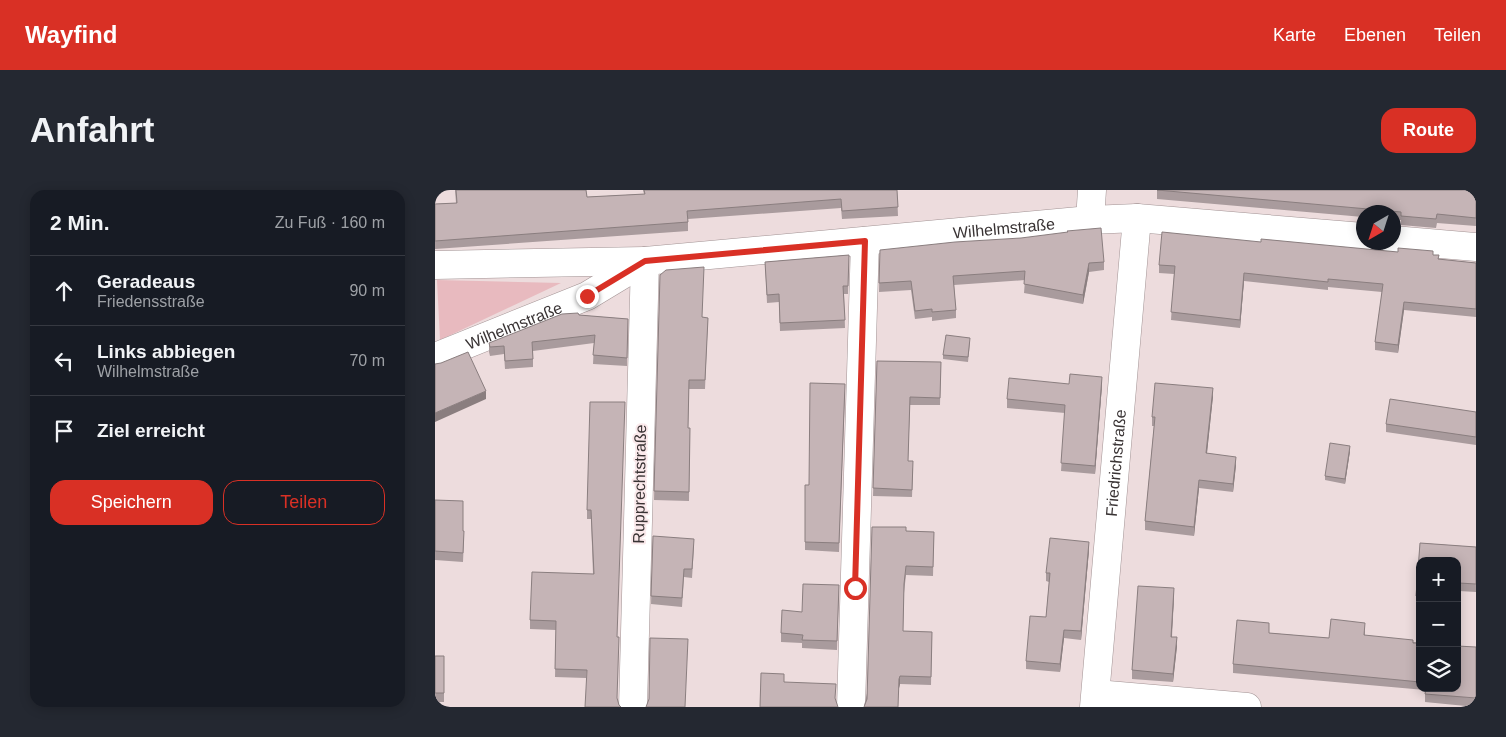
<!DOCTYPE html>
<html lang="de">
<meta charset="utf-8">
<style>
body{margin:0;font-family:Helvetica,sans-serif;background:#242831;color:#f1f3f6}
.controls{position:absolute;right:15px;bottom:15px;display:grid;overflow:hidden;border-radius:10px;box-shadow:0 2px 12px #0003}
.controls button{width:45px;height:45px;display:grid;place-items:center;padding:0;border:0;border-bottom:1px solid #363941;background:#171b24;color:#f1f3f6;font:25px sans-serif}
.compass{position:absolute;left:921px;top:15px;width:45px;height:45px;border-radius:50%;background:#171b24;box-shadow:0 2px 12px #0003;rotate:219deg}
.stop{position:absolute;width:15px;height:15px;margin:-11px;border:4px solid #d93025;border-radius:50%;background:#fff}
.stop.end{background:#d93025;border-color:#fff;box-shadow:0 1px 5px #0008}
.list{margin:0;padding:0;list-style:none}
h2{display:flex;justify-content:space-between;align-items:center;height:65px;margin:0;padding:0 20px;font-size:21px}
h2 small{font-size:16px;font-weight:400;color:#9ea1a6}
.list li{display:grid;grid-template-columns:32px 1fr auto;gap:15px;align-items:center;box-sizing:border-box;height:70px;padding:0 20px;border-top:1px solid #363941}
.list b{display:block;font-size:19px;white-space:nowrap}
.list p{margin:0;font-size:16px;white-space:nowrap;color:#9ea1a6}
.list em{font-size:16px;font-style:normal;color:#9ea1a6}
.actions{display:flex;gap:10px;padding:15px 20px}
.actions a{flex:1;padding:11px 0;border:1px solid #d93025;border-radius:15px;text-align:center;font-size:18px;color:#d93025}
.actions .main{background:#d93025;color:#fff}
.icon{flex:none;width:28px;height:28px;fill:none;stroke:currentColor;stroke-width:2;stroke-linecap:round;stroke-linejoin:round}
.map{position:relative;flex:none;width:1041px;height:517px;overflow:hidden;border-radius:15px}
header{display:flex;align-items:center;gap:30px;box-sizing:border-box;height:70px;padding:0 25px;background:#d93025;color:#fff}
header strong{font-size:24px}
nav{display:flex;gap:28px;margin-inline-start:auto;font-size:18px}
.intro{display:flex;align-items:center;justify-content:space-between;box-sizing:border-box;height:120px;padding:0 30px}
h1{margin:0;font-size:35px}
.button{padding:12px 22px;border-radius:15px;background:#d93025;color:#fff;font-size:18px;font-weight:700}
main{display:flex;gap:30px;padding:0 30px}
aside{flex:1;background:#171b24;border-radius:15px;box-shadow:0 2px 12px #0003}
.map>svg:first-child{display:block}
</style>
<header>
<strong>Wayfind</strong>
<nav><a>Karte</a><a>Ebenen</a><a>Teilen</a></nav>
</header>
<div class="intro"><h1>Anfahrt</h1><a class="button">Route</a></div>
<main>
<aside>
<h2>2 Min.<small>Zu Fuß · 160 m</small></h2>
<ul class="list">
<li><svg class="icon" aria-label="ahead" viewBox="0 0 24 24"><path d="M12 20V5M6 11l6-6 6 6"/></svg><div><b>Geradeaus</b><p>Friedensstraße</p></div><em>90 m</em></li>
<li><svg class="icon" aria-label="left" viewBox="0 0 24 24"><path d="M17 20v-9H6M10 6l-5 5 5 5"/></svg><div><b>Links abbiegen</b><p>Wilhelmstraße</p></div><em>70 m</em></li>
<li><svg class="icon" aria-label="arrive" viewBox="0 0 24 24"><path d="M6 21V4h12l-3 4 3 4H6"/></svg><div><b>Ziel erreicht</b></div></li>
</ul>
<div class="actions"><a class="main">Speichern</a><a>Teilen</a></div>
</aside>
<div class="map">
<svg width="1041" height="517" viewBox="0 0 1041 517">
<rect width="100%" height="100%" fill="#eddcdd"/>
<path fill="#e8babf" d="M2,90L126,93L5,150Z"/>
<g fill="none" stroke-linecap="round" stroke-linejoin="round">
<g stroke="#a29394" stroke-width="29">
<g id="street">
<path d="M655,30L657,0"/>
<path d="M958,50L1041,57"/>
<path d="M0,75L210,71L198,517"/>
<path id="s1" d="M0,167L152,106L210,71L655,30L702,28L928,47"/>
<path d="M661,504L812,517"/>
<path d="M416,517L430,51"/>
<path id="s2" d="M659,517L702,28"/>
</g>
</g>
<use href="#street" stroke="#fff" stroke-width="28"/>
</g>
<path fill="#a99b9d" d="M20,0H151L152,7L209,4L208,0H462L463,26L407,29L406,18L253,29V41L0,59V14L21,13Z
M722,0H1041V36L1002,33L1001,38L966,35V30H958V22H928V27L722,9Z
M826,52L998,65L1004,69L1041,73V127L969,120L963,163L940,160V152L947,102L893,97V100L809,91L805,138L736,130L739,84L724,83V75Z
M445,60L669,72V80L654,82L648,114L589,103L590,90L519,95L521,120V128L497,131V127L480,129L476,100L444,102Z
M414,65L413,104H409L410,138L345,141L344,112L332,113L330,72Z
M225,85L267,127L273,128L270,199H254L253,238H255L254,311L219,310Z
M144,125L193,129L192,176L158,174L159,153L98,161V177L70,179L69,164L55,166L54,162V153Z
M535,152L533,172L508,169V165Z
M442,171L506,172L505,215H475L473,271L478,279L477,307L438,306Z
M634,194L667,195L660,284L626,281L630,223L572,218V209Z
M410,202L404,362L370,360V295H374Z
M778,206L772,263L801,275L798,302L764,298L759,346L710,340V331L719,236H717V227Z
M190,212L151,488L120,487L121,440L95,439V430L158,384L156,329H152V320Z
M1041,222V255L951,242V234Z
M915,261L910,294L890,290V286Z
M0,310L28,341L29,349L28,372L0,370Z
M471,341L499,342L498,386L471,385L469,403L468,441L497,442L496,495L465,494L464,498L429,516Z
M218,346L259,357L257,388L249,387L247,417L216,414Z
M985,353L1041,357V402L1024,401L1022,415V371H985V415L981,414Z
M654,360L646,450L629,448L625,482L591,479V471L611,427L614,392L611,391V383Z
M404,395L402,460L367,458V453L346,452V443L367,422Z
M739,407L737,447L742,456L738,492L697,489V480Z
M930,441V446L985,453V498H1022L1041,457V517L990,512V500L798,483V474L834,443L894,448Z
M0,466H9V512H0Z"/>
<path fill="#8a7e7f" d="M654,73V82L648,114V105Z
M809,83V91L805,138V130Z
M969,112V120L963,163V155Z
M667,187V195L660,284V276Z
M778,198V206L771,272V263Z
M51,201V209L0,232V223Z
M915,256V261L910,294V289Z
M801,267V275L798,302V294Z
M764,290V298L759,346V337Z
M654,352V360L646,450V441Z
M1024,393V401L1022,415V407Z
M739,398V407L736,456V447Z
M629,440V448L625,482V474Z
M742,447V456L738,492V484Z
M465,486V494L464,498V489Z"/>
<path fill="#c5b4b6" stroke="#8a7e7f" d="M21,0H151L152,7L210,4L209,0H462L463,17L407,21L406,9L252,21L253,32L0,51V14L22,13Z
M722,0H1041V28L1002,24L1001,29L966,26V22Z
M666,38L669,72L654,73L648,105L589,94L590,81L518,86L521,120L497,122V119L480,121L476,91L444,93L445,60L520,52L586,48L633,42L632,41Z
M727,42L826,52V49L963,62V58L998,61V65H1004L1003,69L1041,73V119L969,112L963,155L940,152L948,94L893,89V92L809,83L805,130L736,122L740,76L724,75Z
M414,65L413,96H408L410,130L345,133L344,104L332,105L330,72Z
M269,77L267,127L273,128L270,190H254L253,238H255L254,302L219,301L225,85L231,80Z
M143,123L144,125L193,129L192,168L158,165L160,145L97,152L98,169L70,171L69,156L55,157L54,153L127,124Z
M511,145L535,148L533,167L508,165Z
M33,162L51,201L0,223V174L6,173Z
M442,171L506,172L505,208L475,207L473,271H478L477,300L438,298Z
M635,184L667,187L660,276L626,273L630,215L572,209L574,188L634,194Z
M375,193L410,194L404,353L370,352V295H374Z
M720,193L778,198L771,263L801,267L798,294L764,290L759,337L710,331L720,227H717Z
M955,209L1041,222V247L951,234Z
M155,212H190L182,447H184L182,508L184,515L186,517H150L152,480L120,479L121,431L95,430L97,382L159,384L156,320H152Z
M895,253L915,256L910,289L890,286Z
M0,310L28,311V341H29L28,363L0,361Z
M437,337H471V341L499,342L498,377L471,376L469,394L468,441L497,442L496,487L465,486L464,489L463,517H429L432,509Z
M218,346L259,349L257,379H249L247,408L216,406Z
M615,348L654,352L646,441L629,440L625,474L591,471L595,426L611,427L615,383H611Z
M985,353L1041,357V394L1024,393L1022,407V371H985V406H981Z
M368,394L404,395L402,451L367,450L368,445L346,443L347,420L367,422Z
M703,396L739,398L736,447H742L738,484L697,480Z
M896,429L930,433L929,445L978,450V453H985V492L798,474L802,430L834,433V443L894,448Z
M215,448L253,449L250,517H211L214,509Z
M1022,456L1041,457V508L990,504L991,498H1022Z
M0,466H9V503H0Z
M326,483L349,484V492L401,494L400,508L403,517H325Z"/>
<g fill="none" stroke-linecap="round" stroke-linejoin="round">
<path stroke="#d93025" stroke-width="6" d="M152,106L210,71L430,51L420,398"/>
</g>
<g text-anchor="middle" stroke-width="4" stroke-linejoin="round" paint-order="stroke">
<g font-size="16" fill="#393334" stroke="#fae9eb">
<text dy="6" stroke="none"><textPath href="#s1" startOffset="592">Wilhelmstraße</textPath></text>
<text dy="6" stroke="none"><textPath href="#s1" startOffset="85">Wilhelmstraße</textPath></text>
<text dy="6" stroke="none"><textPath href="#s2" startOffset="245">Friedrichstraße</textPath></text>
<text transform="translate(204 294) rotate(-89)" y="6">Rupprechtstraße</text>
</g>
</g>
</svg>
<div class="controls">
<button>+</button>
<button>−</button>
<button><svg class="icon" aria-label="layers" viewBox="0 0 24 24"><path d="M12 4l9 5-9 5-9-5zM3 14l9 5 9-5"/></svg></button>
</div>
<svg class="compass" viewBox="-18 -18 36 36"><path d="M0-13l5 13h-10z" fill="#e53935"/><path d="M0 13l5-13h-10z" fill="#9ea1a6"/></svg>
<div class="stop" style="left:420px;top:398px"></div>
<div class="stop end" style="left:152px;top:106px"></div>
</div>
</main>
